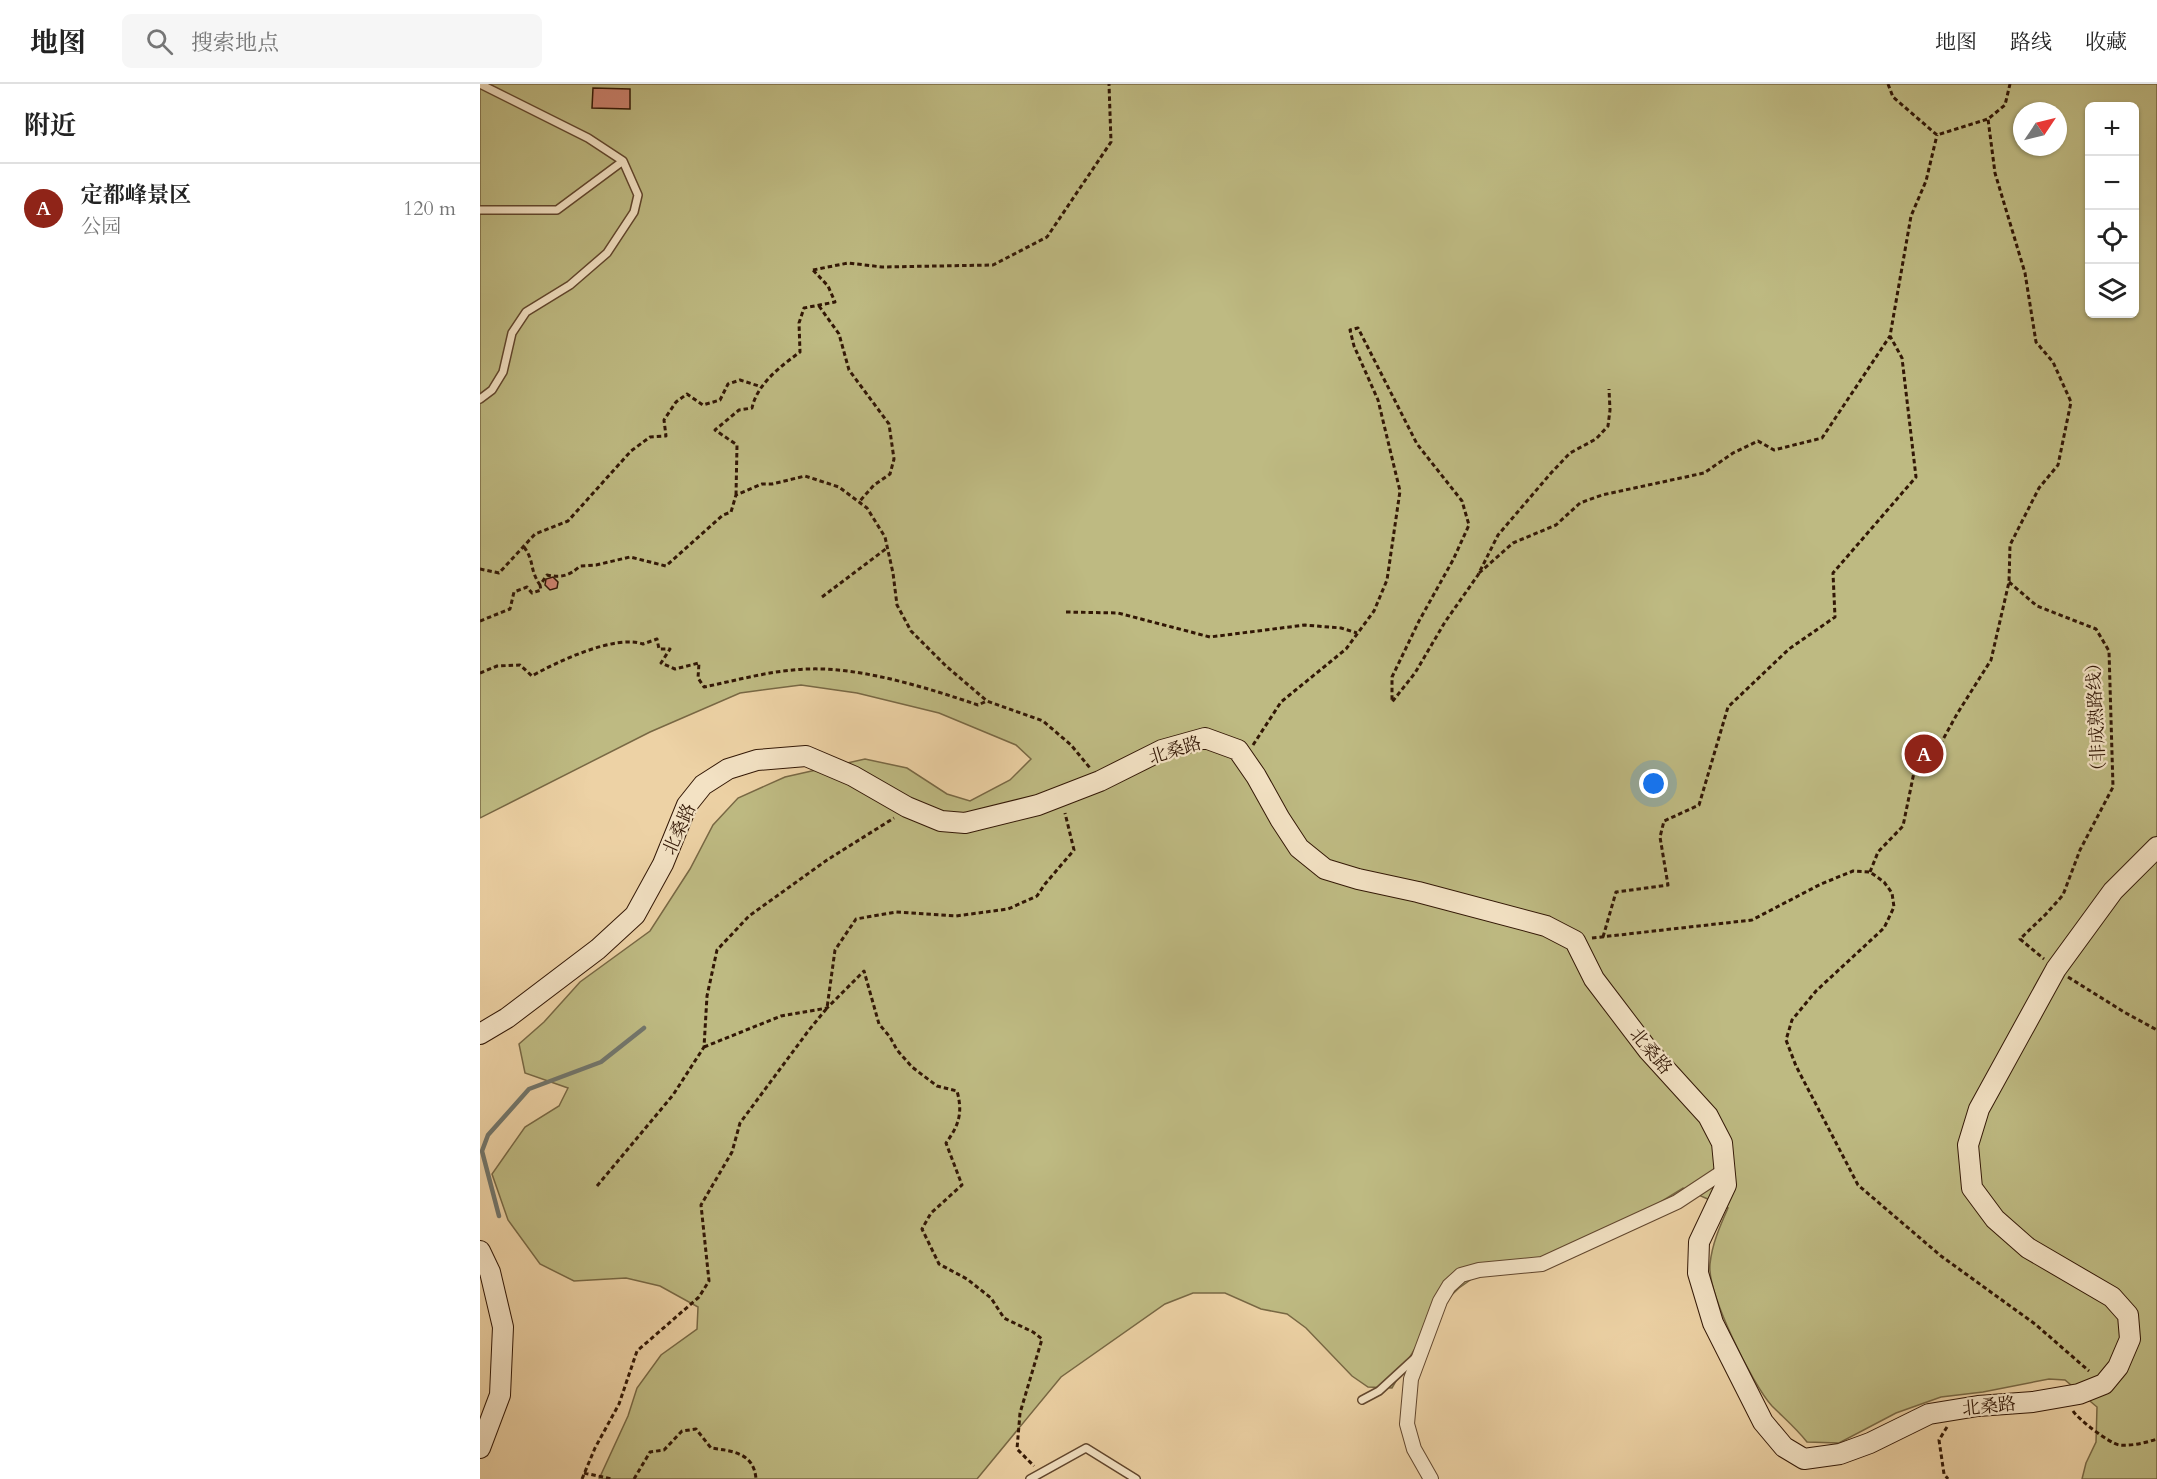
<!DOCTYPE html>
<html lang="zh">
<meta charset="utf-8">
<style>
body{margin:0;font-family:Cardo,"Noto Serif SC",serif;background:#f6f6f6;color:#222}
.controls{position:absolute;right:18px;top:18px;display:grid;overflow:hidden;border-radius:9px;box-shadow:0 2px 4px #0004}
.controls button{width:54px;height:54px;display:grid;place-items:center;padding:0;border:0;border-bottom:2px solid #e0e0e0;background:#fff;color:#222;font:30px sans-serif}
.compass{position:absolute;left:1533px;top:18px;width:54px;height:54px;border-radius:50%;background:#fff;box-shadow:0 2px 4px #0004;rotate:55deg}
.you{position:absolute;left:1174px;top:700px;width:21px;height:21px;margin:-15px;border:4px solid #fff;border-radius:50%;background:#1a73e8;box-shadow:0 0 0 9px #1a73e833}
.badge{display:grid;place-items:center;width:39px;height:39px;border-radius:50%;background:#8f2418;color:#fff;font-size:20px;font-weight:700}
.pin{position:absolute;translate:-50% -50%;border:3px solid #fff;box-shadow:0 2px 6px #0006}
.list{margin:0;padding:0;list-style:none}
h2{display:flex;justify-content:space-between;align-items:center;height:78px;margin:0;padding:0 24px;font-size:26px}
h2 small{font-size:20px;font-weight:400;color:#767676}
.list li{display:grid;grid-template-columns:39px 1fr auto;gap:18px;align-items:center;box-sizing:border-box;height:90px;padding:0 24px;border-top:2px solid #e0e0e0}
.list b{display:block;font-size:22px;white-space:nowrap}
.list p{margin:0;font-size:20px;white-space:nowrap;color:#767676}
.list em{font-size:20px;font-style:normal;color:#767676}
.icon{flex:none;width:33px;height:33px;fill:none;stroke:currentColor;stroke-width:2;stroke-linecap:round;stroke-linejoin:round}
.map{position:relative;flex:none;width:1677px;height:1395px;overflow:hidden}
header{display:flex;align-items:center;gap:36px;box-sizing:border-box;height:84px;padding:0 30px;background:#fff;border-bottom:2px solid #e0e0e0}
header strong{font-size:28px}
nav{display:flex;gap:33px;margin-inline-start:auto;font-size:21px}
.search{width:420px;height:54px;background:#f6f6f6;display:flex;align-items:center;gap:15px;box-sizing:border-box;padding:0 21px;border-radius:9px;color:#767676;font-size:22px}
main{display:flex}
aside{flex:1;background:#fff}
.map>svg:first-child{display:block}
</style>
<header>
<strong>地图</strong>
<div class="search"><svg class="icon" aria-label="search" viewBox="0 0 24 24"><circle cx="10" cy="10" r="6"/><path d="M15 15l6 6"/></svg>搜索地点</div>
<nav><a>地图</a><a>路线</a><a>收藏</a></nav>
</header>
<main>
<aside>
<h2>附近<small></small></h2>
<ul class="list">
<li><span class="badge">A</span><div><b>定都峰景区</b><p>公园</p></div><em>120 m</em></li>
</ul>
</aside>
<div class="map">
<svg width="1677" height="1395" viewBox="0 0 1677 1395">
<rect width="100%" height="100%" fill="#edd2a5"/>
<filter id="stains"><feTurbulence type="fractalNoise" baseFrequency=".00333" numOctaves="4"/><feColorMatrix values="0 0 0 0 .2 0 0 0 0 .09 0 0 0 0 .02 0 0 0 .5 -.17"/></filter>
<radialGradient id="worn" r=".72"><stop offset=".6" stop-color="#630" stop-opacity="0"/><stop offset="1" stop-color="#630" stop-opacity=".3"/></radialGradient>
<path fill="#beba82" stroke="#786844" stroke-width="1.5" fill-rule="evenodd" d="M0,0H1677V1395H1602L1606,1379L1616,1358L1617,1323L1585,1296L1569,1295L1503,1308L1461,1313L1416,1329L1359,1359L1327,1358C1316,1344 1304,1334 1292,1322C1272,1300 1227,1209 1230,1180C1232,1160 1240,1142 1248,1124L1203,1104L1179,1119L1072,1177L1003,1187L979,1204L959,1223L912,1304L888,1303L872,1292L826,1244L807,1230L781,1225L745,1209H713L685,1220L581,1293L497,1395H119L148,1332L157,1304L181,1271L217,1245L218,1223L180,1202L146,1194L94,1197L60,1180L28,1136L12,1090L45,1043L79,1022L88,1004L45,989L39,960L64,938L100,898L170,847L210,785L233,741L258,714L305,693L385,675L427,684L467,710L490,717L530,696L551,675L536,661L459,629L377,609L321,601L260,609L170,648L0,734ZM1610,22H1654V230H1610ZM1542,27H1578V63H1542Z"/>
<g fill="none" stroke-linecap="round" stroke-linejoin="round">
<path stroke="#72766c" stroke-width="4.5" d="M19,1132L2,1067L8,1051L49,1005L121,978L164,944"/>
</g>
<path fill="#cd836f" stroke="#321705" stroke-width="1.5" d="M113,4L150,5V25L112,24Z
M73,493L78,498L77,504L70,506L65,501L66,495Z"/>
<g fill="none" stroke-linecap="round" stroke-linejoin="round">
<g stroke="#61462d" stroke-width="10">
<path id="lane" d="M0,0L108,54L143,77L158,111L154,128L127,169L90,201L46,228L32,249L23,288L12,306L0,315
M0,126H77L143,77
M882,1316L899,1307L936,1273
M550,1395L606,1364L656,1395"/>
</g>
<g stroke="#61462d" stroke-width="16">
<path id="street" d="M951,1395L934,1365L927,1340L931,1295L960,1217L969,1202L981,1191L999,1186L1062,1180L1197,1118L1244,1087"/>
</g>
<g stroke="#321705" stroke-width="22">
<path id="secondary" d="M0,950L27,934L118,865L155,831L183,780L207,721L223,701L248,685L277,676L326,672L373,692L427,723L461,737L485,739L558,721L620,697L682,666L725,654L758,666L776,692L800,735L819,764L845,785L878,795L938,808L1066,842L1095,857L1114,895L1168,966L1228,1032L1242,1059L1246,1101L1219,1158L1218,1189L1233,1239L1283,1338L1304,1363L1324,1375L1360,1370L1390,1359L1449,1330L1498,1322L1553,1318L1599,1310L1624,1300L1638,1283L1650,1255L1648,1231L1632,1213L1548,1164L1515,1135L1492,1104L1488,1061L1499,1025L1576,885L1633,807L1677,763
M0,1167L10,1188L23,1243L20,1311L0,1364"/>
</g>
<path stroke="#321705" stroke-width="3" stroke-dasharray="4.5 3" stroke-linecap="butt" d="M1408,0L1413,13L1457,51L1508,35L1525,21L1530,0
M333,186L368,179L402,183L513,181L567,153L631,58L629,0
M339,222L359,250L369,286L409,340L414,375L410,390L394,401L379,418
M256,411L257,361L235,346L259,326L272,324C277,300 301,282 320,268L319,239L324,224L355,218L348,202L333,186
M44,463C55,478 49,485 60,501
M0,485L19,489L55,450L88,437L151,367L170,353L186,352L184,336L196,318L207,310L223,321L240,316L248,300L260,296L282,303
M999,489L1033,459L1076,441L1100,419L1122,411L1224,389L1253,369L1278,357L1294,366L1342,354L1410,252
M1529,498L1557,522L1616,545L1629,567L1633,703L1600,766L1583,811L1566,830L1540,855L1564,875
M342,513L407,464
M586,528L638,529L730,553L825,541L861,544L877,549
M0,537L30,525L34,508L47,503L52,509L61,506L60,501L67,491C81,494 89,492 100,482L116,481L150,473L186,482L243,431L251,428L256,411L282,400H292L325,392L359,403L387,424L405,453L413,489L417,521L431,547L466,582L507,617L563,637L591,661L610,684
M0,589L17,582L40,581L52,592C76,578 136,550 163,560L177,555L179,565H190L181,579L195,585L219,579L218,594L224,603C258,596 293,586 328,585C381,583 448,604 498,621L507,617
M773,661L801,618L866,565L894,527L907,496L920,407L898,316L874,262L870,246L878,244L937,360L982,417L989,441L973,476L939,537L912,593V618L935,589L965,538L998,491L1018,451L1071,389L1090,369L1116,355L1128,342L1130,326L1129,305
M1390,788L1398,768L1423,742L1439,664L1455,670L1477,630L1511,576L1529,498L1530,461L1559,404L1578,381L1591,318L1573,278L1556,258L1545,189L1515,89L1508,35
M1123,853L1136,808L1188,801L1180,753L1184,737L1219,721L1248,623L1309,565L1355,533L1353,489L1436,393L1422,274L1410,252L1431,132L1446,97L1457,51
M1112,854L1272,836L1341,800L1373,787L1390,788L1404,798L1412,809L1414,823L1404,844L1336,907L1312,936L1306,956L1316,982L1378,1101L1461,1172L1555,1240L1609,1287
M1588,893L1644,928L1677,946
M224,963L301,932L347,924L384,887L399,940L410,953L417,966L432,983L457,1002L477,1007C483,1029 479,1041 466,1059L482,1101L451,1129L442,1145L459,1180L487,1195L511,1214L524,1234L553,1248L562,1255L540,1329L537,1365L554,1382
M117,1102L193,1011L224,963L227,912L237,866L269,832L347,776L414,734
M1593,1327C1599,1336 1629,1359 1639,1361C1652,1362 1665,1359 1677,1355
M1467,1343L1459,1356L1464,1390L1468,1395
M104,1389L132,1395
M102,1395L115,1364L139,1320L157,1267L219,1213L229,1197L221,1121L252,1068L260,1039L329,946L347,924L355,866L376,835L416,828L476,832L528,825L557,812L565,800L594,766L585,729
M154,1395L170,1368L184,1366L202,1347L216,1345L231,1364C253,1367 274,1369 276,1395"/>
<use href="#lane" stroke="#f3e2c4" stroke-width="7"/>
<use href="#street" stroke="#f3e2c4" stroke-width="14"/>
<use href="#secondary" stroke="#f3e2c4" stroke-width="20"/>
</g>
<g text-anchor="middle" stroke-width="4.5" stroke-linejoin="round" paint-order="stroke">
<g font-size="18" fill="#321705" stroke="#f3e2c4">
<text transform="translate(1616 633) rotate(-93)" y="6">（非成熟路线）</text>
<text transform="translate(695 666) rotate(-17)" y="6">北桑路</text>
<text transform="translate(199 745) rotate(-66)" y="6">北桑路</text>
<text transform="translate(1171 967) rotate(50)" y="6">北桑路</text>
<text transform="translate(1509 1322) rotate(-6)" y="6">北桑路</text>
</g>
</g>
<rect width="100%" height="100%" filter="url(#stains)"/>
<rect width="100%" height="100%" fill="url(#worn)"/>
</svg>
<div class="controls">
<button>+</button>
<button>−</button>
<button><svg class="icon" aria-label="locate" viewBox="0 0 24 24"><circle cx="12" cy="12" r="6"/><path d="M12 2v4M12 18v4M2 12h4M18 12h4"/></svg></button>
<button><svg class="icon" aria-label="layers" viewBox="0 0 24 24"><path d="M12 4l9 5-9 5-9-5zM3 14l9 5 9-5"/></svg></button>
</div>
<svg class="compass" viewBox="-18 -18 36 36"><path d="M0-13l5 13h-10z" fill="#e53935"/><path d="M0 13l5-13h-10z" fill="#767676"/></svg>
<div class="you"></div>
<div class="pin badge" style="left:1444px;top:670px">A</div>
</div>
</main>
